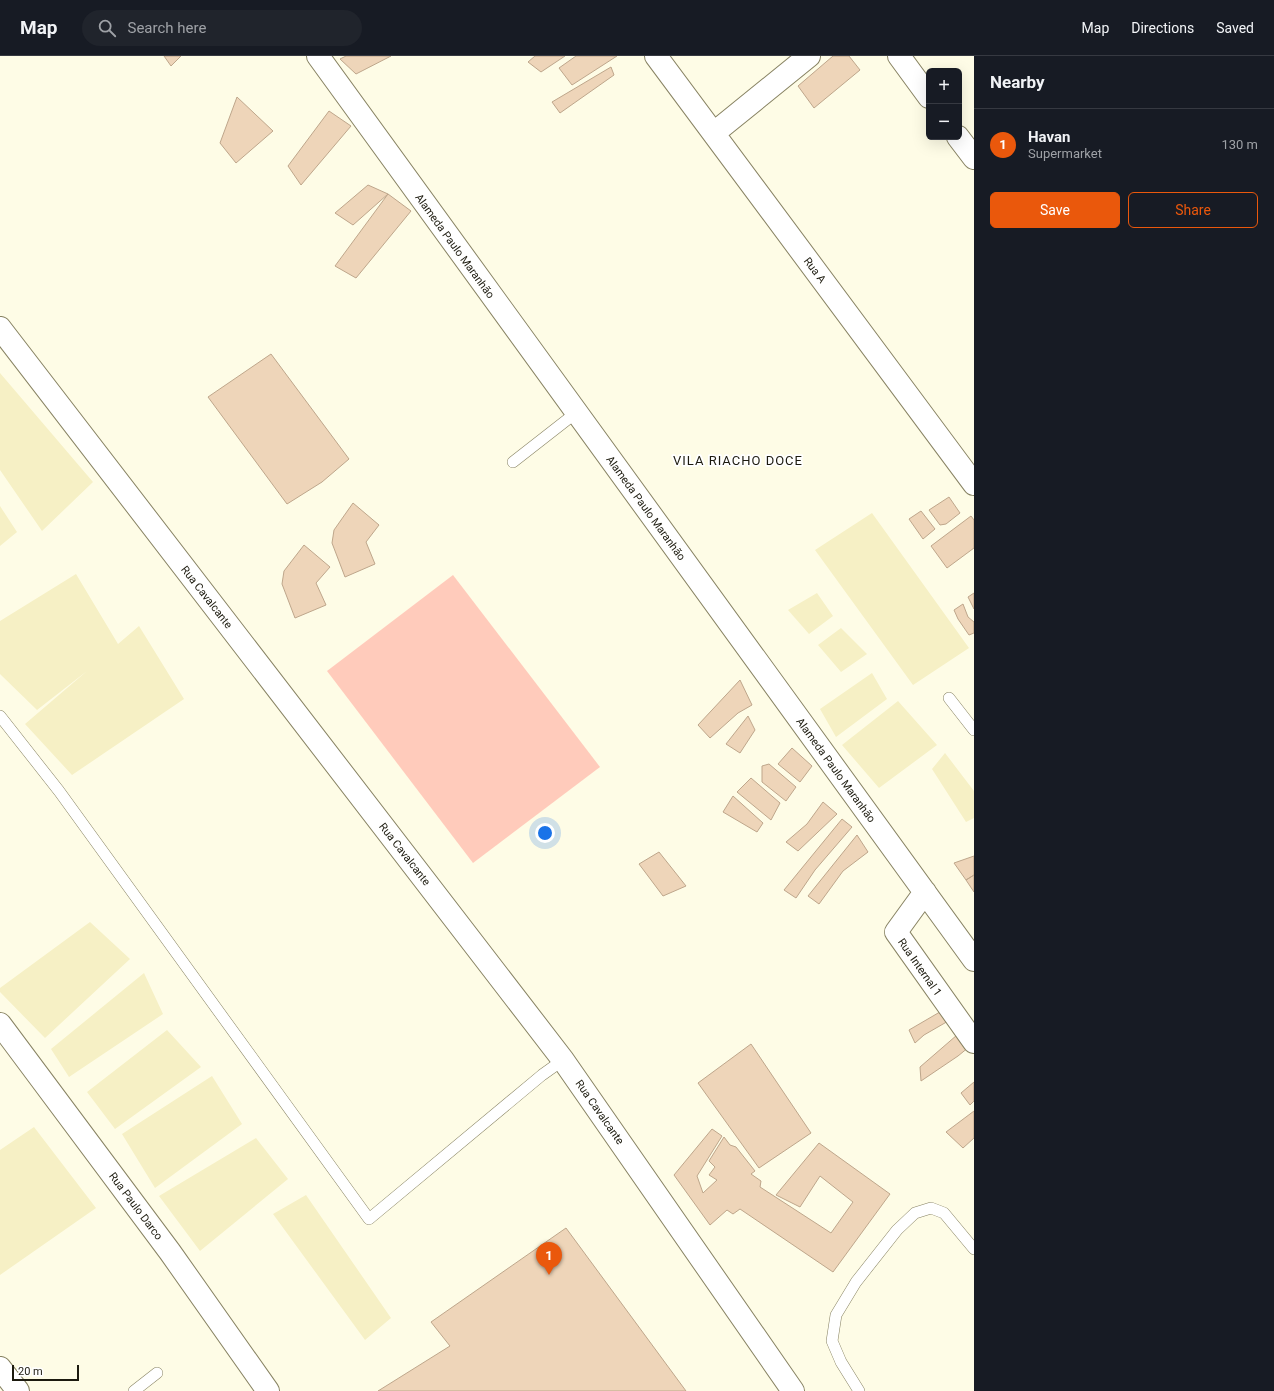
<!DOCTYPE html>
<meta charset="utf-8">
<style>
body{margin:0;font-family:Roboto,sans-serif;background:#20242c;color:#f1f3f6}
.controls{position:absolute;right:12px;top:12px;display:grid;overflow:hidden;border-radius:6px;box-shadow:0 4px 16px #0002}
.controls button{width:36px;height:36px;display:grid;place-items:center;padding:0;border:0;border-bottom:1px solid #363941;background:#171b24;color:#f1f3f6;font:20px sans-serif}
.scale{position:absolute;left:12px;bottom:10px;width:67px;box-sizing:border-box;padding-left:4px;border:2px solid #1c1a0e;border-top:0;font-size:11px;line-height:14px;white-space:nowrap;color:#1c1a0e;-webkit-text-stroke:3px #fff;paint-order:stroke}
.you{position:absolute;left:545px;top:777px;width:14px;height:14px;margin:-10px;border:3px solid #fff;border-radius:50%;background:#1a73e8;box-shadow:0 0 0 6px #1a73e833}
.badge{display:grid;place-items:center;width:26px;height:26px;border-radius:50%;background:#ea580c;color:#fff;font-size:13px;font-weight:700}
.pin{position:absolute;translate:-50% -33px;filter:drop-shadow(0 1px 2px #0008)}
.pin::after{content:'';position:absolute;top:21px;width:14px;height:12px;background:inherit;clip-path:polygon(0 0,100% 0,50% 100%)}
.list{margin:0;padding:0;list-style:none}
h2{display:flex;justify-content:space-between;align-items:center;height:52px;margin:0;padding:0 16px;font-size:17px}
h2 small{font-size:13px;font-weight:400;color:#9ea1a6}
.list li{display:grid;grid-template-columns:26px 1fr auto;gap:12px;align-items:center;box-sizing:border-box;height:72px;padding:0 16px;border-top:1px solid #363941}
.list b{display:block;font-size:15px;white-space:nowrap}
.list p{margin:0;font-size:13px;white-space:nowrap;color:#9ea1a6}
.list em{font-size:13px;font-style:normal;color:#9ea1a6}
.actions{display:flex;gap:8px;padding:12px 16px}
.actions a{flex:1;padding:9px 0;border:1px solid #ea580c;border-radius:6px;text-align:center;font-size:14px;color:#ea580c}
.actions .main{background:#ea580c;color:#fff}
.icon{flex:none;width:22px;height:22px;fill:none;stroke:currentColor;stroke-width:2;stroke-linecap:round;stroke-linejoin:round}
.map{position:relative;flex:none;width:974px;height:1335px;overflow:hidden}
header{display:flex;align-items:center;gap:24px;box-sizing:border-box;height:56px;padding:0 20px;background:#171b24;border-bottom:1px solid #363941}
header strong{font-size:19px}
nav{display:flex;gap:22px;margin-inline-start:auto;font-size:14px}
.search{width:280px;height:36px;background:#20242c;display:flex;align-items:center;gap:10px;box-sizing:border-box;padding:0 14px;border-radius:22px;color:#9ea1a6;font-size:15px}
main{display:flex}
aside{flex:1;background:#171b24}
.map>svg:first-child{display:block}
</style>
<header>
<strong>Map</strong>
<div class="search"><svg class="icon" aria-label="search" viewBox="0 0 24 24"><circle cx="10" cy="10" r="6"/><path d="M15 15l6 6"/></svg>Search here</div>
<nav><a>Map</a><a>Directions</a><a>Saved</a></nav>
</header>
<main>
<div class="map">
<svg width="974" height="1335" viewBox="0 0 974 1335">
<rect width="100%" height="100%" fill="#fefce6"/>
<path fill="#f6f0c5" d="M0,317L93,426L42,475L0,414Z
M0,450L17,476L0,490Z
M872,457L969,592L913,629L815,494Z
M76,518L118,588L139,570L184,643L72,719L25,668L87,615L37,654L0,618V565Z
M817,537L833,560L809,578L788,554Z
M841,572L867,598L841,616L818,589Z
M872,617L887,643L836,681L820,653Z
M898,645L937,689L879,732L842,689Z
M945,697L974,735V762L966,766L932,713Z
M90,866L130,903L45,982L0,936V932Z
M144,917L163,958L69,1021L51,993Z
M167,974L201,1011L115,1073L87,1036Z
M212,1020L242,1068L155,1132L122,1078Z
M34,1071L96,1152L0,1219V1094Z
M256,1082L288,1123L200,1195L159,1140Z
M306,1139L391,1262L365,1284L273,1158Z"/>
<path fill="#ffcbbb" d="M453,519L600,711L473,807L327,615Z"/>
<path fill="#eed5b9" stroke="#bea68b" d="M164,0H181L171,10Z
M346,0H391L356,18L340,3Z
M535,0H565L541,16L528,6Z
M576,0H617L572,29L559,12Z
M833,0H849L860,14L814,52L798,30Z
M611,11L614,19L560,57L552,46Z
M237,41L273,75L236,107L220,87Z
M329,55L351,70L301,129L288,110Z
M368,129L388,138L353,169L335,157Z
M388,138L411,155L356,222L335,210Z
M271,298L349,403L322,426L287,448L208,341Z
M949,441L960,457L946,468L940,469L929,454Z
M353,447L379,469L366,486L375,508L345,521L332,487L334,474Z
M921,455L935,473L923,483L909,463Z
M971,460L974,464V492L947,512L931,490Z
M304,489L330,511L316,527L326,549L295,562L282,528L284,515Z
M974,537V553L968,541Z
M963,548L968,561L974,566V577L969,579L958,563L954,554Z
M740,624L752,649L738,657L710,682L698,669Z
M748,660L755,674L740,697L726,688Z
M792,692L812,710L800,726L778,708Z
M769,708L796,731L786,745L762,726V710Z
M751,722L780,747L771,764L737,736Z
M733,740L763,767L757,776L723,756Z
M823,746L837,758L798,795L786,786L807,768Z
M842,763L852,771L815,814L796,842L784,834Z
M857,779L868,796L843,815L819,848L808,840Z
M659,796L686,830L663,840L639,808Z
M974,800V819L966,824L954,807Z
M974,819V836L966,824Z
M945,953L950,964L924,979L915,987L909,974Z
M957,979L969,991L958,1000L921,1025L920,1011Z
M751,988L811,1077L759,1112L698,1027Z
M974,1026V1045L970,1049L961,1037Z
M974,1055V1082L963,1092L946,1076Z
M712,1073L722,1080L697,1120L703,1137L717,1124L709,1119L715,1111L709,1105L724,1081L730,1089L736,1091L755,1115L751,1118L761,1125L760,1131L831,1177L853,1146L820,1120L800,1151L776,1139L819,1087L890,1138L833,1216L740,1153L733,1158L727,1154L710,1169L674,1119Z
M566,1172L686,1335H378L450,1290L431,1266Z"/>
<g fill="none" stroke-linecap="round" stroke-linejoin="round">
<g stroke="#888363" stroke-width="12">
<path id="service" d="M513,406L577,356
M949,642L974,674
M0,660L59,735L369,1163L542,1019L563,1004
M134,1335L157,1317
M859,1335L841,1306L832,1285L836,1259L856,1226L897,1174L915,1157L931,1152L944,1157L974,1193"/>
</g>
<g stroke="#888363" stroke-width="24">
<path id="minor" d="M318,0L974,904
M656,0L974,428
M899,0L929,41
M714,77L809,0
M958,81L974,102
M0,272L563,1004L793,1335
M925,836L896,876L974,986
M0,968L170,1196L268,1335
M0,1312L18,1335"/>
</g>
<use href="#service" stroke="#fff" stroke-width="11"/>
<use href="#minor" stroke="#fff" stroke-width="22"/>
</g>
<g text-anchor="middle" stroke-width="3.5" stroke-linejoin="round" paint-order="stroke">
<g font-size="11" fill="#1c1a0e" stroke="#fff">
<text transform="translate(455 190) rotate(54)" y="4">Alameda Paulo Maranhão</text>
<text transform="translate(815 214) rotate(53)" y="4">Rua A</text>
<text transform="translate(646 452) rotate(54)" y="4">Alameda Paulo Maranhão</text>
<text transform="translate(207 541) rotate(52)" y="4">Rua Cavalcante</text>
<text transform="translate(836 714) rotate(54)" y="4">Alameda Paulo Maranhão</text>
<text transform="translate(405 798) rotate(52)" y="4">Rua Cavalcante</text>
<text transform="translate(920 911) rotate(55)" y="4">Rua Internal 1</text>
<text transform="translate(600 1056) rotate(55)" y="4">Rua Cavalcante</text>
<text transform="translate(136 1150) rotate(53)" y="4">Rua Paulo Darco</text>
</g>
<g font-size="13" letter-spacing="1" fill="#1c1a0e" stroke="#fff">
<text x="738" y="409">VILA RIACHO DOCE</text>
</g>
</g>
</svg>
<div class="controls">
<button>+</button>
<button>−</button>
</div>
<div class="scale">20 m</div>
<div class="you"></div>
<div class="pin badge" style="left:549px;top:1219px">1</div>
</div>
<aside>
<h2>Nearby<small></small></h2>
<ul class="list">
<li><span class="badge">1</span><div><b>Havan</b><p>Supermarket</p></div><em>130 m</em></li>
</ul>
<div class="actions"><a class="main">Save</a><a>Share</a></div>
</aside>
</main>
